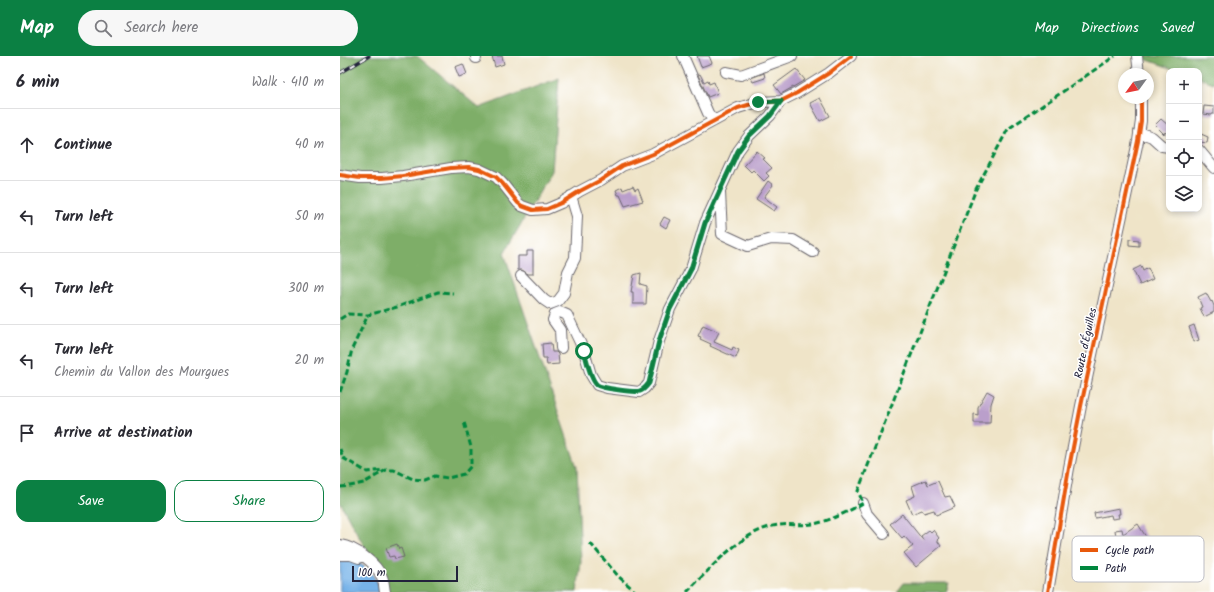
<!DOCTYPE html>
<meta charset="utf-8">
<style>
body{margin:0;font-family:Kalam,sans-serif;background:#f7f7f7;color:#2b2b33}
.controls{position:absolute;right:12px;top:12px;display:grid;overflow:hidden;border-radius:8px;box-shadow:0 2px 6px #0003}
.controls button{width:36px;height:36px;display:grid;place-items:center;padding:0;border:0;border-bottom:1px solid #e1e1e2;background:#fff;color:#2b2b33;font:20px sans-serif}
.compass{position:absolute;left:778px;top:12px;width:36px;height:36px;border-radius:50%;background:#fff;box-shadow:0 2px 6px #0003;rotate:237deg}
.scale{position:absolute;left:12px;bottom:10px;width:106px;box-sizing:border-box;padding-left:4px;border:2px solid #22223b;border-top:0;font-size:11px;line-height:14px;white-space:nowrap;color:#22223b;-webkit-text-stroke:3px #fff;paint-order:stroke}
.stop{position:absolute;width:12px;height:12px;margin:-9px;border:3px solid #0b8043;border-radius:50%;background:#fff}
.stop.end{background:#0b8043;border-color:#fff;box-shadow:0 1px 4px #0008}
.list{margin:0;padding:0;list-style:none}
h2{display:flex;justify-content:space-between;align-items:center;height:52px;margin:0;padding:0 16px;font-size:17px}
h2 small{font-size:13px;font-weight:400;color:#7c7c81}
.list li{display:grid;grid-template-columns:26px 1fr auto;gap:12px;align-items:center;box-sizing:border-box;height:72px;padding:0 16px;border-top:1px solid #e1e1e2}
.list b{display:block;font-size:15px;white-space:nowrap}
.list p{margin:0;font-size:13px;white-space:nowrap;color:#7c7c81}
.list em{font-size:13px;font-style:normal;color:#7c7c81}
.actions{display:flex;gap:8px;padding:12px 16px}
.actions a{flex:1;padding:9px 0;border:1px solid #0b8043;border-radius:12px;text-align:center;font-size:14px;color:#0b8043}
.actions .main{background:#0b8043;color:#fff}
.icon{flex:none;width:22px;height:22px;fill:none;stroke:currentColor;stroke-width:2;stroke-linecap:round;stroke-linejoin:round}
.map{position:relative;flex:none;width:874px;height:536px;overflow:hidden}
header{display:flex;align-items:center;gap:24px;box-sizing:border-box;height:56px;padding:0 20px;background:#0b8043;color:#fff}
header strong{font-size:19px}
nav{display:flex;gap:22px;margin-inline-start:auto;font-size:14px}
.search{width:280px;height:36px;background:#f7f7f7;display:flex;align-items:center;gap:10px;box-sizing:border-box;padding:0 14px;border-radius:22px;color:#7c7c81;font-size:15px}
main{display:flex}
aside{flex:1;background:#fff}
.map>svg:first-child{display:block}
</style>
<header>
<strong>Map</strong>
<div class="search"><svg class="icon" aria-label="search" viewBox="0 0 24 24"><circle cx="10" cy="10" r="6"/><path d="M15 15l6 6"/></svg>Search here</div>
<nav><a>Map</a><a>Directions</a><a>Saved</a></nav>
</header>
<main>
<aside>
<h2>6 min<small>Walk · 410 m</small></h2>
<ul class="list">
<li><svg class="icon" aria-label="ahead" viewBox="0 0 24 24"><path d="M12 20V5M6 11l6-6 6 6"/></svg><div><b>Continue</b></div><em>40 m</em></li>
<li><svg class="icon" aria-label="left" viewBox="0 0 24 24"><path d="M17 20v-9H6M10 6l-5 5 5 5"/></svg><div><b>Turn left</b></div><em>50 m</em></li>
<li><svg class="icon" aria-label="left" viewBox="0 0 24 24"><path d="M17 20v-9H6M10 6l-5 5 5 5"/></svg><div><b>Turn left</b></div><em>300 m</em></li>
<li><svg class="icon" aria-label="left" viewBox="0 0 24 24"><path d="M17 20v-9H6M10 6l-5 5 5 5"/></svg><div><b>Turn left</b><p>Chemin du Vallon des Mourgues</p></div><em>20 m</em></li>
<li><svg class="icon" aria-label="arrive" viewBox="0 0 24 24"><path d="M6 21V4h12l-3 4 3 4H6"/></svg><div><b>Arrive at destination</b></div></li>
</ul>
<div class="actions"><a class="main">Save</a><a>Share</a></div>
</aside>
<div class="map">
<svg width="874" height="536" viewBox="0 0 874 536">
<rect width="100%" height="100%" fill="#fff"/>
<filter id="ink" filterUnits="userSpaceOnUse"><feTurbulence type="fractalNoise" baseFrequency=".025" numOctaves="2"/><feDisplacementMap in="SourceGraphic" scale="8" xChannelSelector="R" yChannelSelector="G"/><feConvolveMatrix kernelMatrix="1 2 1 2 8 2 1 2 1" color-interpolation-filters="sRGB"/></filter>
<filter id="wash" filterUnits="userSpaceOnUse"><feTurbulence type="fractalNoise" baseFrequency=".012" numOctaves="4" result="noise"/><feDisplacementMap in="SourceGraphic" scale="16" xChannelSelector="R" yChannelSelector="G"/><feGaussianBlur stdDeviation="0.9" result="paint"/><feColorMatrix in="noise" values="0 0 0 0 0 0 0 0 0 0 0 0 0 0 0 0 0 1.4 0 .05"/><feComposite in="paint" operator="in"/></filter>
<g filter="url(#wash)">
<rect width="100%" height="100%" fill="#efe4c8"/>
<path fill="#7eae68" stroke="#506852" d="M0,0H77L139,52L219,22L212,115L164,197L237,411L241,506L237,536H49L0,446Z
M803,0H874V27L859,22V15H839L802,2Z
M564,527H609L606,536H557Z"/>
<path fill="#76b2e8" stroke="#4c6a92" d="M0,504C22,504 35,515 40,536H0Z"/>
<g id="blocks">
<path fill="#ba9fcb" d="M152,0H162L164,8L155,11Z
M357,0H369L372,7L361,11Z
M123,8L127,18L119,21L115,11Z
M456,13L465,24L441,38L434,29Z
M424,17L425,22L413,26L411,22Z
M360,18L364,26L368,24L369,28L374,26L378,37L368,41L358,19Z
M480,42L490,60L480,65L470,47Z
M864,50L874,51V58H872V59L863,58Z
M821,63L829,70V80L825,76L824,78L815,69Z
M861,78L868,81L867,87L860,86Z
M417,95L425,102L423,103L432,112L426,117L429,120L424,125L413,114L411,116L404,109Z
M428,125L433,129L424,141L437,151L434,155L416,143Z
M293,130L295,134L298,132L303,145L285,150L280,139H278L276,134L282,131L283,134Z
M324,161L330,164L326,172L320,168Z
M789,183L799,184V190L789,189Z
M187,195H193V218H188L182,214H178V200H187Z
M801,210L803,215L808,212L813,223L800,229L793,214Z
M301,217L300,228L307,230L306,248H293V236H291L294,219Z
M866,237L871,246L872,245L874,250V256L864,261L860,252L862,251L858,241Z
M363,269L379,276L374,286L392,294L393,291L399,294L396,302L370,290L371,288L360,283L361,281L358,280Z
M854,269L859,284L854,286L849,271Z
M211,287L212,296H216L218,298L219,308L207,309L206,302H203L202,288Z
M647,335L654,339L651,348L650,367H634V358L638,359V351Z
M586,424L588,429L598,425L605,441L610,440L615,451L596,459L594,454L584,457L582,454L572,458L566,444L575,440L572,430Z
M779,452L780,458H778L779,462L772,463L771,459L755,462L754,457Z
M562,458L583,484L581,480L589,474L591,476L593,474L599,482L597,484L601,490L576,511L564,497L573,490L564,480L562,482L550,468Z
M798,468L806,481L792,490L778,493L775,474L782,473L783,478Z
M57,488L59,493L61,492L64,501L55,503L54,500L49,501L46,492Z"/>
</g>
</g>
<g filter="url(#ink)">
<use href="#blocks" fill-opacity="0" stroke="#6a666c" stroke-width="1"/>
<g fill="none" stroke-linecap="round" stroke-linejoin="round">
<g stroke="#6a666c" stroke-width="12">
<path id="minor" d="M136,0V2
M343,0L368,57L374,65
M797,0L799,18
M386,16L401,19L452,0
M799,76L812,81L822,90L829,91
M859,94L874,112
M0,119L20,122H42L63,120L111,112L129,111L139,113L156,121L163,128L178,147L182,150L193,154L207,153L221,147L240,135L261,124L282,110L313,98L398,52L418,46L441,45L457,37L489,17L511,0
M380,136L382,178L408,190L431,183L453,184L473,196
M181,220L204,244L210,248L218,245L224,237L228,216L235,202L237,160L231,140
M221,292L220,274L213,264L215,258L220,256L227,259L244,295L251,319L257,329L267,332L299,336L305,332L309,327L319,285L330,253L351,213L365,167L398,95L409,80L430,60L441,45
M523,447L527,458L544,478
M0,489C15,491 36,507 42,521C44,525 44,531 45,536
M0,499H11L19,502
M708,536L729,412L741,350L798,85L801,65V42"/>
</g>
<use href="#minor" stroke="#fff" stroke-width="10"/>
<g stroke="#22223b" stroke-width="3.5">
<path id="rail" d="M0,17L29,0"/>
</g>
<use href="#rail" stroke="#fff" stroke-width="2" stroke-dasharray="6" stroke-linecap="butt"/>
<path stroke="#00873e" stroke-width="3" stroke-dasharray="6 3" stroke-linecap="butt" d="M0,263L8,258L28,259L57,251L98,236L113,237
M0,336L7,316L12,293L28,259
M0,393L3,402L27,416L44,414
M0,431L10,430L24,427L46,414H54L73,423L85,424L95,420L108,422L124,418L131,410V391L124,366
M250,487L279,521L296,536
M347,536C370,513 398,480 429,471C445,466 462,471 478,467C494,463 509,455 523,447L518,435L636,133L668,73L775,0"/>
<g stroke="#fff" stroke-width="6">
<path id="cycleway" d="M0,119L20,122H42L63,120L111,112L129,111L139,113L156,121L163,128L178,147L182,150L193,154L207,153L221,147L240,135L261,124L282,110L313,98L398,52L418,46L441,45L457,37L489,17L511,0
M708,536L729,412L741,350L798,85L801,65V42"/>
</g>
<use href="#cycleway" stroke="#e8590c" stroke-width="4"/>
</g>
</g>
<g fill="none" stroke-linecap="round" stroke-linejoin="round" filter="url(#ink)">
<path stroke="#0b8043" stroke-width="5" d="M244,295C247,304 250,323 257,329C261,332 296,337 300,335C304,334 306,331 309,327L319,285L330,253L351,213L365,167L398,95L409,80L430,60L441,45L418,46"/>
</g>
<g text-anchor="middle" stroke-width="3" stroke-linejoin="round" paint-order="stroke">
<g font-size="11" fill="#22223b" stroke="#fff">
<text transform="translate(745 287) rotate(-78)" y="4">Route d'Éguilles</text>
</g>
</g>
<rect x="732" y="480" width="132" height="46" rx="6" fill="#fff" stroke="#bdbdc4" stroke-width="1"/>
<rect x="740" y="492" width="18" height="4" fill="#e8590c"/>
<rect x="740" y="510" width="18" height="4" fill="#00873e"/>
<g font-size="11" fill="#22223b">
<text x="765" y="498">Cycle path</text>
<text x="765" y="516">Path</text>
</g>
</svg>
<div class="controls">
<button>+</button>
<button>−</button>
<button><svg class="icon" aria-label="locate" viewBox="0 0 24 24"><circle cx="12" cy="12" r="6"/><path d="M12 2v4M12 18v4M2 12h4M18 12h4"/></svg></button>
<button><svg class="icon" aria-label="layers" viewBox="0 0 24 24"><path d="M12 4l9 5-9 5-9-5zM3 14l9 5 9-5"/></svg></button>
</div>
<svg class="compass" viewBox="-18 -18 36 36"><path d="M0-13l5 13h-10z" fill="#e53935"/><path d="M0 13l5-13h-10z" fill="#7c7c81"/></svg>
<div class="scale">100 m</div>
<div class="stop" style="left:244px;top:295px"></div>
<div class="stop end" style="left:418px;top:46px"></div>
</div>
</main>
